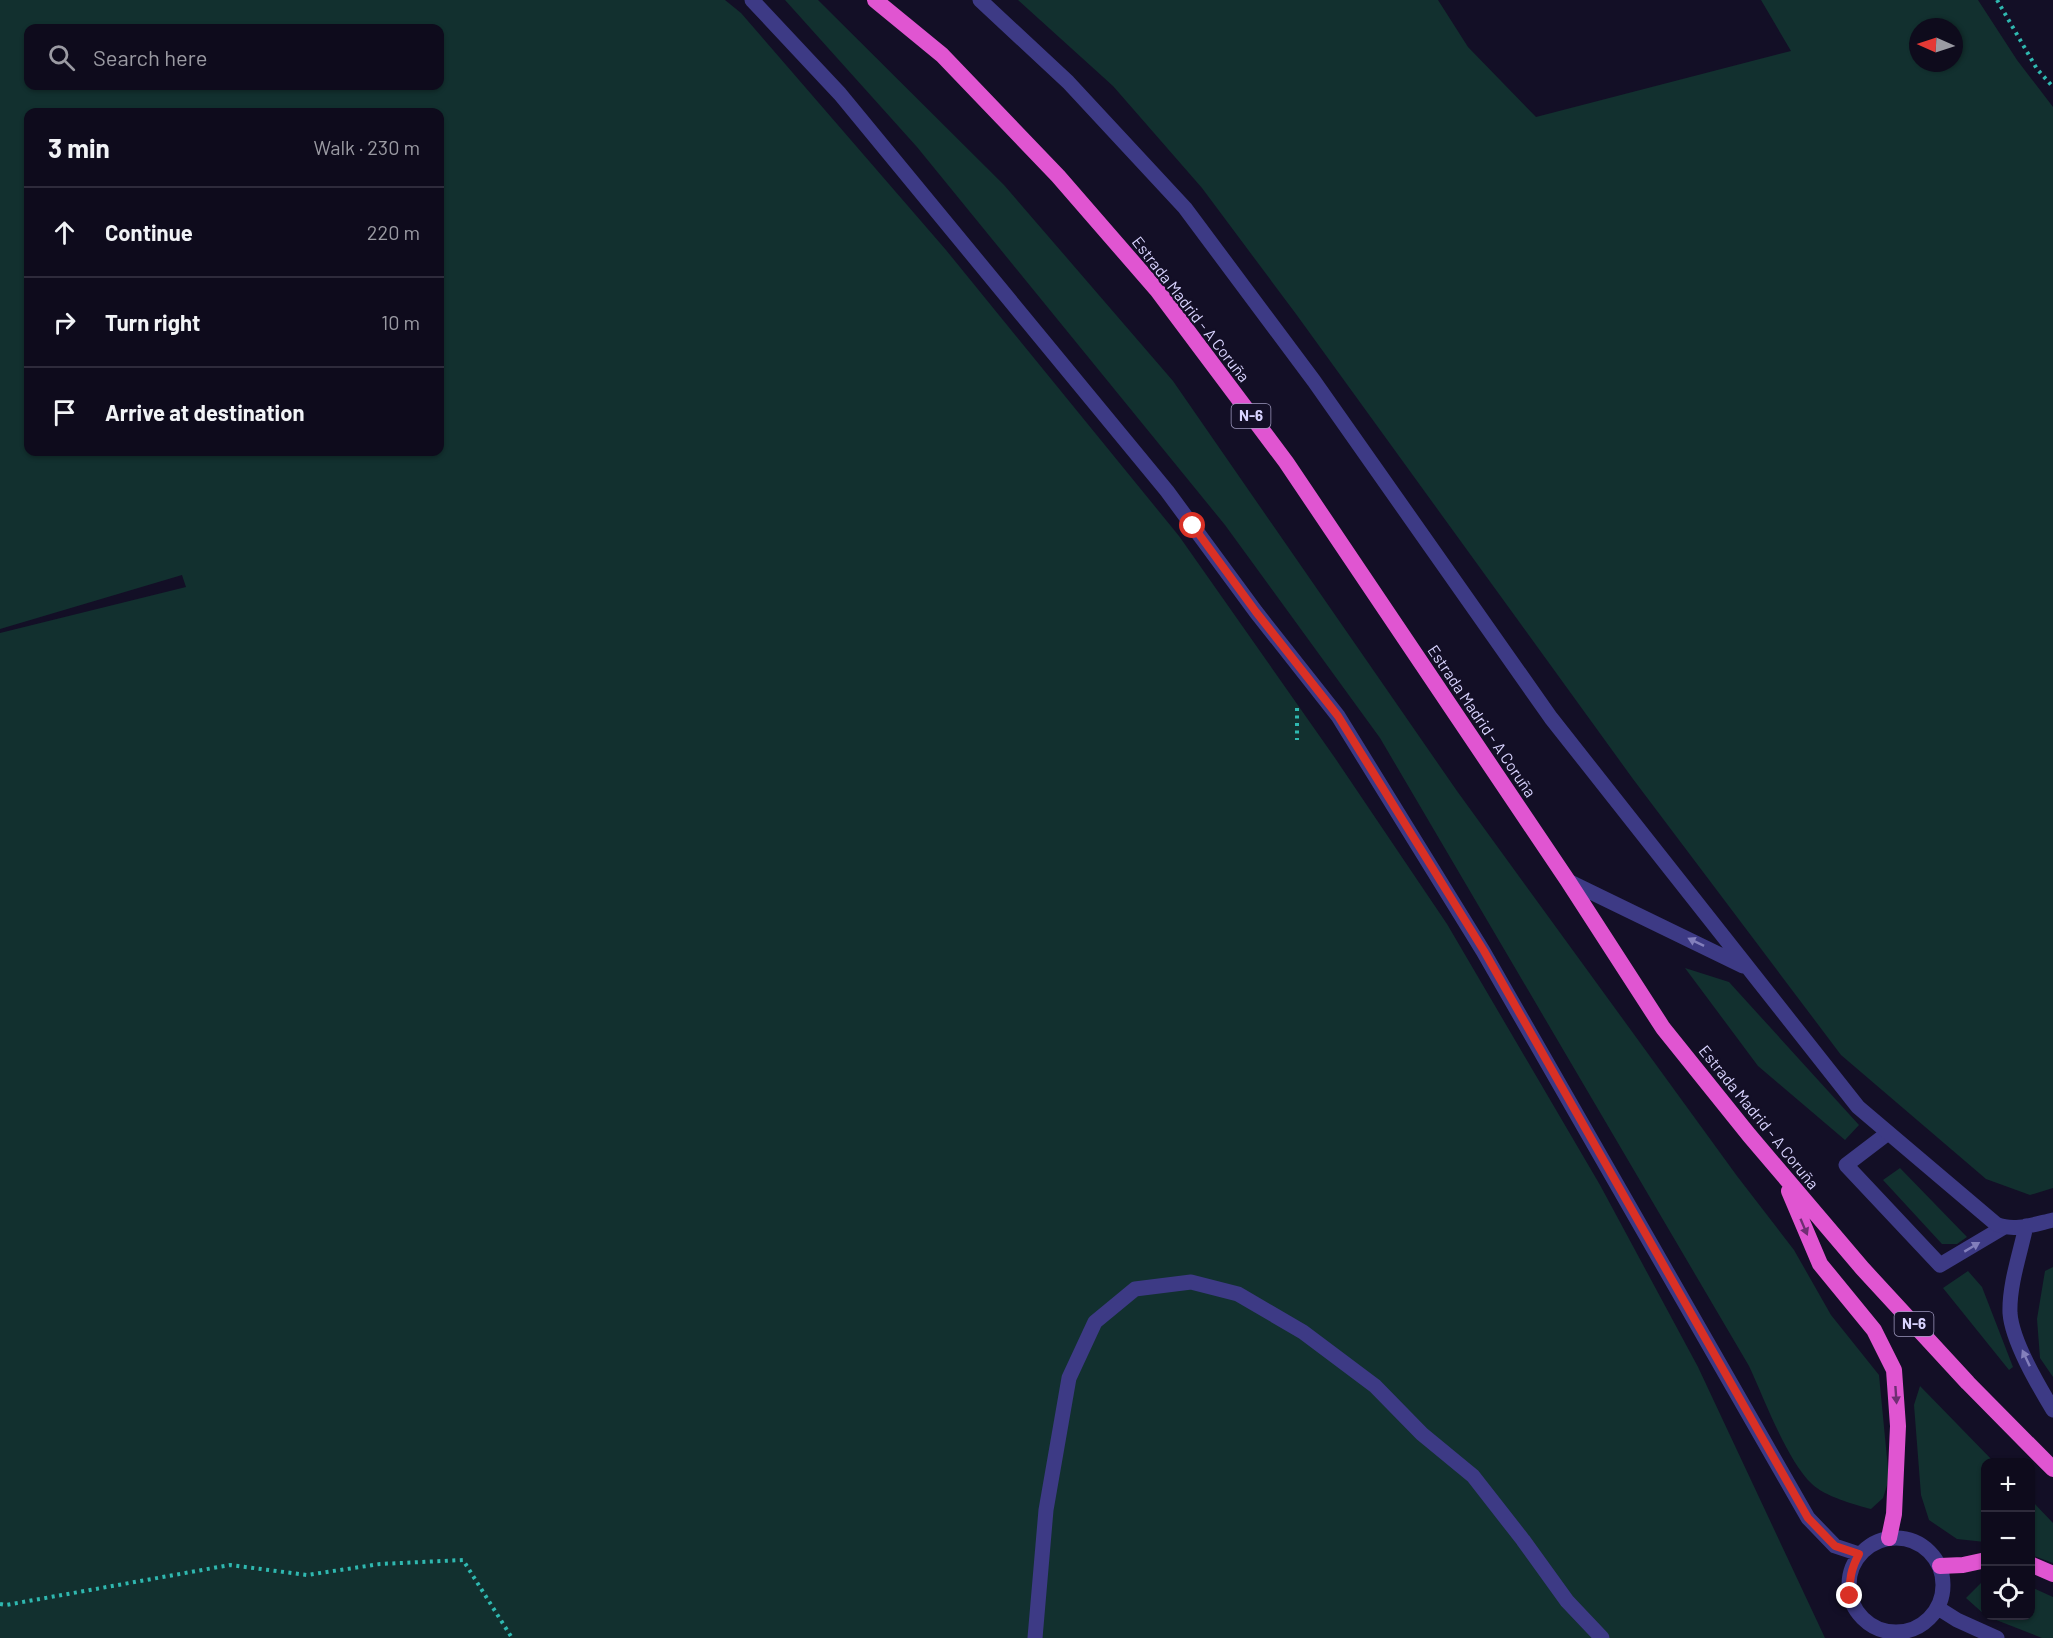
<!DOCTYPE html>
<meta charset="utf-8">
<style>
body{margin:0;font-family:Barlow,sans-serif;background:#1c1929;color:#f1f3f6}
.controls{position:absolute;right:18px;bottom:18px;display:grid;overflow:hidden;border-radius:12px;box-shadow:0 2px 4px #0004}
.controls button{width:54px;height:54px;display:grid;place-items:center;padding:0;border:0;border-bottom:2px solid #2e2b3b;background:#0e0b1c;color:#f1f3f6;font:30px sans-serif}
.compass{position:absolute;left:1909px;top:18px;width:54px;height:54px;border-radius:50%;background:#0e0b1c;box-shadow:0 2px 4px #0004;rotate:273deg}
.stop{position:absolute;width:18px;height:18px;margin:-14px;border:4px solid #d93025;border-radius:50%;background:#fff}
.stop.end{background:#d93025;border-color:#fff;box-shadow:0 2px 6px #0008}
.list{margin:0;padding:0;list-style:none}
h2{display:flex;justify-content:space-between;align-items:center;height:78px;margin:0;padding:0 24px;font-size:26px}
h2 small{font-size:20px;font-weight:400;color:#9b9ba3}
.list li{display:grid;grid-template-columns:39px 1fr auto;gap:18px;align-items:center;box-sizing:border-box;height:90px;padding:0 24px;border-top:2px solid #2e2b3b}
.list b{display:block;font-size:22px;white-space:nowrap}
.list em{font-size:20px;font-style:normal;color:#9b9ba3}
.icon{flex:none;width:33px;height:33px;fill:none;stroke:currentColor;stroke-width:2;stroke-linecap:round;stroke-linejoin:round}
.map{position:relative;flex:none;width:2053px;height:1638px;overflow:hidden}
.search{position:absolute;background:#0e0b1c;box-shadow:0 2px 4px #0004;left:24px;top:24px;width:420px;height:66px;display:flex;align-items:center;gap:15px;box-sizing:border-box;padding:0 21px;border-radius:12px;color:#9b9ba3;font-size:22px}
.panel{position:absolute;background:#0e0b1c;box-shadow:0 2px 4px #0004;left:24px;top:108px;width:420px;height:348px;border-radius:12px}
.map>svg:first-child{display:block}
</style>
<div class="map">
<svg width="2053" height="1638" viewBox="0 0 2053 1638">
<rect width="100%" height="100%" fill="#130f26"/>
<path fill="#12302f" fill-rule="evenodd" d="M0,0H725L741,13L946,250L1179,536L1335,758L1447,924L1600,1185L1698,1367L1825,1638H0V633L186,587L182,575L0,629ZM28,28H440V86H28ZM28,112H440V452H28Z
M785,0H818L1004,185L1173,381L1457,791L1737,1176L1794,1250L1831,1315L1879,1375L1889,1479L1883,1498L1871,1509C1855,1505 1824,1496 1812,1484C1787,1461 1764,1398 1749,1366L1380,738L1225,525L917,147Z
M1018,0H1438L1468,47L1536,117L1791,51L1761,0H1978L2017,60L2053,107V1188L2030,1195L1986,1179L1841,1055L1633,779L1296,314L1202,188L1113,86ZM1918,27H1954V63H1918Z
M1685,968L1729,982L1859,1125L1845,1140L1758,1066Z
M1900,1168L1967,1237L1957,1244H1942L1883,1180Z
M2053,1267V1377L2040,1358L2037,1319L2045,1271Z
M1968,1271L1982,1287L2013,1367L2009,1370L1943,1288Z
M1920,1386L1994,1462H1986L1985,1542L1957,1539L1929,1520L1921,1495L1914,1405Z
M2031,1500L2053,1523V1563L2031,1555Z
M1985,1579V1615L1966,1598Z
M2031,1587L2053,1597V1638H2042L1986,1616H2030Z"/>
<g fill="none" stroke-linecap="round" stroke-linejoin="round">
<path stroke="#2fb8b0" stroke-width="4" stroke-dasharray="3 4.5" stroke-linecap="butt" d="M1997,0L2037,69L2053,87
M1297,708V740
M0,1604L6,1605L230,1565L307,1575L380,1564L463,1560L512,1638"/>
<path stroke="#3d3a85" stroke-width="15" d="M1888,1133L1846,1165L1940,1265L2004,1227"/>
<path stroke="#3d3a85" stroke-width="15" d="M752,0L840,94L1167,491L1256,612L1338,716L1483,951L1808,1518L1835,1546L1859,1554
M980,0L1068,82L1185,208L1314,381L1551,718L1858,1107L1996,1224C2014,1232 2035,1224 2053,1220
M1568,881L1743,966
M2026,1226C2020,1254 2009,1285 2010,1313C2012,1341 2038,1385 2053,1410
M1849 1585a47 47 0 1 1 94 0a47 47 0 1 1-94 0Z
M1938,1608L1957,1620L1997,1638
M1035,1638L1046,1510L1069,1378L1095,1322L1135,1289L1191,1282L1238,1294L1303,1332L1375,1386L1422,1434L1473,1476L1523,1540L1567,1601L1602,1638"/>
<path stroke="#e055d1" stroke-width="16" d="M875,0L942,55L1058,176L1157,290L1286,462L1568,881L1663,1028L1749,1135L1862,1268L1968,1383L2053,1469
M1789,1191L1820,1264L1874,1330L1894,1370L1898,1426L1894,1514L1889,1538
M2030,1564L2053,1574
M1940,1566L1963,1565L1986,1560"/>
</g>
<defs><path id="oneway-solid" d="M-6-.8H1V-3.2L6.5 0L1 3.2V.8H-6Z" transform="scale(1.5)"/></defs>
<g fill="#837fbc">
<use href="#oneway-solid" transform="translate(1696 942) rotate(-154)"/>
<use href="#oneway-solid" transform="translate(1972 1247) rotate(-31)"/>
<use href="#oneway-solid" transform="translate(2026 1358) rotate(-115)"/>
</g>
<g fill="#6f2e73">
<use href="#oneway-solid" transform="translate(1804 1227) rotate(67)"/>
<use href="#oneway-solid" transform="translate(1896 1395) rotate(86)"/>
</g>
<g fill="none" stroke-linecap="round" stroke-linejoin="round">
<path stroke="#d93025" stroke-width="8" d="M1193,526L1256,612L1338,716L1484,951L1808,1518L1835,1546L1859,1554C1851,1569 1849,1580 1850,1596"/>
</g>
<g text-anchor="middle" stroke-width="4.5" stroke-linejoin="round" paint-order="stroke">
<g fill="#130f26" stroke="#9e99be" stroke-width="1.5">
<rect x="1231.5" y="404" width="39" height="24" rx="4.5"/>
<rect x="1894.5" y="1312" width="39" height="24" rx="4.5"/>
</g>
<g font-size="15" font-weight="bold" fill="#d9d4ff">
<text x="1251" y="421">N-6</text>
<text x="1914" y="1329">N-6</text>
</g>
<g font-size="16" fill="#d9d4ff" stroke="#130f26">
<text transform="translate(1191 309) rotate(52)" y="6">Estrada Madrid - A Coruña</text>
<text transform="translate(1482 721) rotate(56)" y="6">Estrada Madrid - A Coruña</text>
<text transform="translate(1759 1117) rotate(51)" y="6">Estrada Madrid - A Coruña</text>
</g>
</g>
</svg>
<div class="controls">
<button>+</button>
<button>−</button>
<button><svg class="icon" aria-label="locate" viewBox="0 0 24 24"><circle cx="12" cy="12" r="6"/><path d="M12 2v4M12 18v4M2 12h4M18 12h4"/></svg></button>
</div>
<svg class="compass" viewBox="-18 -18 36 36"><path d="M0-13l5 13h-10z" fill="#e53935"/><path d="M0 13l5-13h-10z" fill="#9b9ba3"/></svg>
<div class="stop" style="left:1193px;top:526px"></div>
<div class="stop end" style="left:1850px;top:1596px"></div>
<div class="search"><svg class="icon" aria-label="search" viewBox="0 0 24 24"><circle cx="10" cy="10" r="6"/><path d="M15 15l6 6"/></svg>Search here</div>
<section class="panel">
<h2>3 min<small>Walk · 230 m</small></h2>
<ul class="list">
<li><svg class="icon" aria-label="ahead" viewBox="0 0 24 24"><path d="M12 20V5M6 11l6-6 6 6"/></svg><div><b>Continue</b></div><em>220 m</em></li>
<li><svg class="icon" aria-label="right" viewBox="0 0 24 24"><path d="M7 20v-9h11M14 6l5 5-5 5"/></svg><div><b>Turn right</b></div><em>10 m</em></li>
<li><svg class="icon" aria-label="arrive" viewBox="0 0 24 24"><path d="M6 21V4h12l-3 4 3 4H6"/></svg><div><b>Arrive at destination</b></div></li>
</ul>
</section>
</div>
